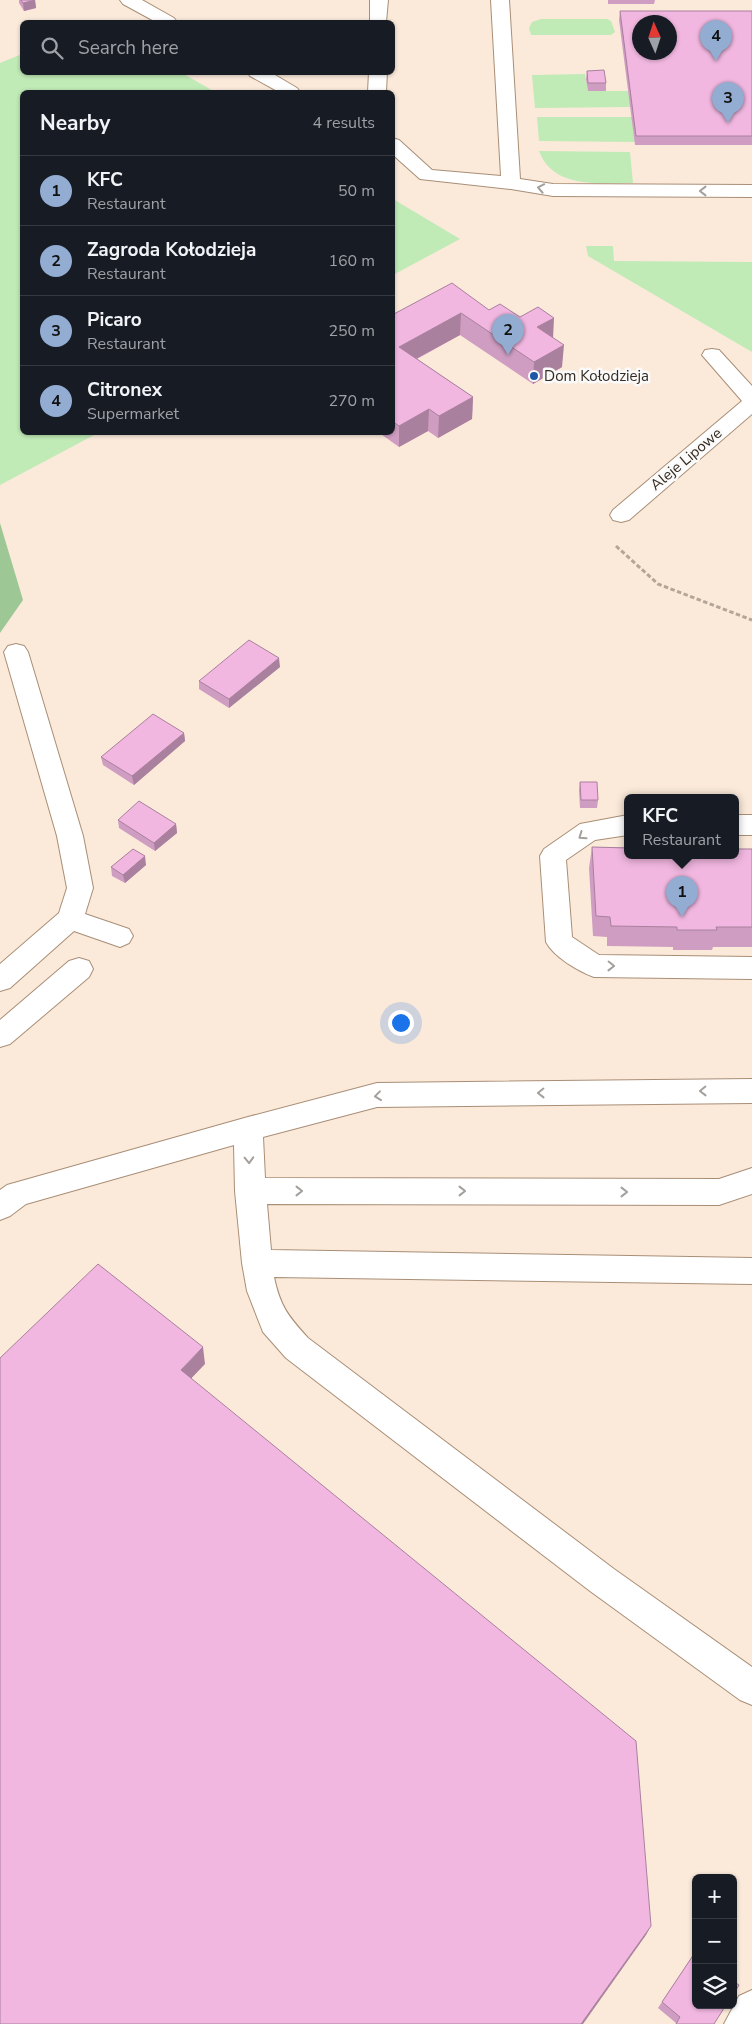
<!DOCTYPE html>
<meta charset="utf-8">
<style>
body{margin:0;font-family:"Nunito Sans",sans-serif;background:#242831;color:#f1f3f6}
.controls{position:absolute;right:15px;bottom:15px;display:grid;overflow:hidden;border-radius:8px;box-shadow:0 1px 4px #0004}
.controls button{width:45px;height:45px;display:grid;place-items:center;padding:0;border:0;border-bottom:1px solid #363941;background:#171b24;color:#f1f3f6;font:25px sans-serif}
.compass{position:absolute;left:632px;top:15px;width:45px;height:45px;border-radius:50%;background:#171b24;box-shadow:0 1px 4px #0004;rotate:357deg}
.you{position:absolute;left:400px;top:1022px;width:18px;height:18px;margin:-12px;border:4px solid #fff;border-radius:50%;background:#1a73e8;box-shadow:0 0 0 8px #1a73e833}
.badge{display:grid;place-items:center;width:32px;height:32px;border-radius:50%;background:#92acd2;color:#111;font-size:16px;font-weight:700}
.pin{position:absolute;translate:-50% -41px;filter:drop-shadow(0 1px 2px #0008)}
.pin::after{content:'';position:absolute;top:26px;width:18px;height:15px;background:inherit;clip-path:polygon(0 0,100% 0,50% 100%)}
.popup{position:absolute;left:624px;top:794px;width:115px;height:65px;box-sizing:border-box;display:grid;place-content:center;border-radius:8px;background:#171b24;filter:drop-shadow(0 1px 4px #0005);font-size:16px;white-space:nowrap;color:#9ea1a6}
.popup b{font-size:19px;color:#f1f3f6}
.popup::after{content:'';position:absolute;left:50%;top:100%;margin-left:-10px;border:10px solid transparent;border-top-color:#171b24}
.list{margin:0;padding:0;list-style:none}
h2{display:flex;justify-content:space-between;align-items:center;height:65px;margin:0;padding:0 20px;font-size:21px}
h2 small{font-size:16px;font-weight:400;color:#9ea1a6}
.list li{display:grid;grid-template-columns:32px 1fr auto;gap:15px;align-items:center;box-sizing:border-box;height:70px;padding:0 20px;border-top:1px solid #363941}
.list b{display:block;font-size:19px;white-space:nowrap}
.list p{margin:0;font-size:16px;white-space:nowrap;color:#9ea1a6}
.list em{font-size:16px;font-style:normal;color:#9ea1a6}
.icon{flex:none;width:28px;height:28px;fill:none;stroke:currentColor;stroke-width:2;stroke-linecap:round;stroke-linejoin:round}
.map{position:relative;flex:none;width:752px;height:2024px;overflow:hidden}
.search{position:absolute;background:#171b24;box-shadow:0 1px 4px #0004;left:20px;top:20px;width:375px;height:55px;display:flex;align-items:center;gap:12px;box-sizing:border-box;padding:0 18px;border-radius:8px;color:#9ea1a6;font-size:19px}
.panel{position:absolute;background:#171b24;box-shadow:0 1px 4px #0004;left:20px;top:90px;width:375px;height:345px;border-radius:8px}
.map>svg:first-child{display:block}
</style>
<div class="map">
<svg width="752" height="2024" viewBox="0 0 752 2024">
<rect width="100%" height="100%" fill="#fbeada"/>
<path fill="#c0eab6" d="M541,19H607L611,21L615,32L611,35H531L529,28L532,22Z
M22,54V72L182,73L215,92H22V432L98,433L0,485V63Z
M585,74L588,91H628L631,107L535,108L532,75Z
M537,117H632L635,142L539,141Z
M539,151L630,152L633,183C599,183 553,189 539,151Z
M393,199L460,239L393,275Z
M586,246H613L614,261L752,262V352L588,256Z"/>
<path fill="#9dc794" d="M0,523L23,600L0,633Z"/>
<g fill="none" stroke-linecap="round" stroke-linejoin="round">
<g stroke="#a98e76" stroke-width="2">
<path id="minor" d="M120,0H142L174,18L177,22H156L123,4Z
M370,0H388L386,22H370Z
M491,0H509L520,179L553,184L752,185V197L553,196L511,189L420,179L392,154V138L399,140L432,170L501,176Z
M247,72H270L297,88L300,92H279L250,76Z
M369,72H387L386,92H368Z
M712,349L719,350L752,386V414L629,520L621,522L613,520L610,515L613,510L742,401L702,355L705,350Z
M16,644L24,646L28,652L83,836L93,888L85,914L129,929L133,936L129,943L120,947L74,931L10,988L0,991V964L59,913L67,888L57,836L4,652L8,646Z
M628,815V835L595,840L566,860L572,937L599,955L752,957V979L594,977C578,971 554,957 546,942L540,856L544,849L580,824Z
M736,815H752V835H736Z
M79,958L89,961L93,969L89,977L10,1044L0,1047V1020L69,961Z
M752,1079V1103L377,1107L263,1137L265,1178L719,1179L752,1168V1194L719,1205L267,1204L271,1250L752,1258V1284L274,1277C280,1306 288,1316 308,1338L614,1569L752,1667V1705L740,1700L590,1591L286,1358L263,1332L247,1291L242,1263L235,1191L234,1145L26,1204L10,1216L0,1220V1190L7,1185L248,1117L377,1083Z
M752,1990V2024H724L739,1996Z"/>
</g>
<path stroke="#b4a598" stroke-width="3" stroke-dasharray="4.5 2.5" stroke-linecap="butt" d="M616,546L658,584L752,620"/>
<use href="#minor" fill="#fff" fill-rule="evenodd"/>
</g>
<path fill="#cf9dc1" d="M19,0H35L36,8L24,11L19,3Z
M608,0H655L654,4H608Z
M620,11H752V145H635L619,20Z
M587,71L606,83V91H588L586,79Z
M489,310L553,338L562,367L533,384L460,335L417,359L473,397L472,419L438,438L428,431L399,447L378,432H392V315Z
M280,667L229,708L199,689V681Z
M184,733L185,741L134,785L103,765L101,757Z
M580,782L598,800L597,808H580L579,790Z
M118,820L176,824L177,833L155,851L119,828Z
M592,847L752,849V947H713L712,950H673V947L607,946V937L593,936L589,868Z
M146,865L125,883L112,876L111,867Z
M696,1951L714,2024L676,2023L658,2008Z"/>
<path fill="#a9809d" d="M35,0L36,8L24,11L23,3Z
M461,313L460,335L399,368V347Z
M554,318L553,339L537,327Z
M564,345L562,367L533,384L534,362Z
M473,397L472,419L438,438L439,416Z
M429,409L428,431L399,447V426Z
M279,658L280,667L229,708V699Z
M184,733L185,741L134,785L132,776Z
M176,824L177,833L155,851L154,843Z
M145,856L146,865L125,883L123,875Z
M203,1347L205,1364L184,1386L181,1370Z
M651,1926L646,1935L583,2024H581Z"/>
<path fill="#f1b7e0" stroke="#a9809d" fill-rule="evenodd" d="M21,0H35L23,3Z
M620,11H752V136H636ZM640,22H670V52H640Z
M604,70L606,83H588L587,71Z
M452,283L489,310L500,304L520,317L538,307L554,318L537,327L564,345L534,362L461,313L399,347L473,397L439,416L429,409L399,426L392,421V315Z
M249,640L279,658L229,699L199,681Z
M153,714L184,733L132,776L101,757Z
M580,782H597L598,800H581Z
M139,801L176,824L154,843L118,820Z
M592,847L628,848V856H736V849H752V927H716L717,930H677V927L611,926L610,917L596,916Z
M133,849L145,856L123,875L111,867Z
M98,1264L203,1347L181,1370L636,1741L651,1926L581,2024H0V1358Z
M696,1951V2005H726L714,2024H676L680,2017L662,2002Z
M733,1981L739,1985L733,1995Z"/>
<defs><path id="oneway-chevron" d="M-2-3.5L2.5 0L-2 3.5" fill="none" stroke-width="1.6" stroke-linecap="round" stroke-linejoin="round" transform="scale(1.25)"/></defs>
<g stroke="#a49f9b">
<use href="#oneway-chevron" transform="translate(541 188) rotate(-169)"/>
<use href="#oneway-chevron" transform="translate(703 191) rotate(-180)"/>
<use href="#oneway-chevron" transform="translate(582 836) rotate(145)"/>
<use href="#oneway-chevron" transform="translate(611 966) rotate(1)"/>
<use href="#oneway-chevron" transform="translate(703 1091) rotate(179)"/>
<use href="#oneway-chevron" transform="translate(541 1093) rotate(179)"/>
<use href="#oneway-chevron" transform="translate(378 1096) rotate(173)"/>
<use href="#oneway-chevron" transform="translate(249 1160) rotate(88)"/>
<use href="#oneway-chevron" transform="translate(299 1191)"/>
<use href="#oneway-chevron" transform="translate(462 1191)"/>
<use href="#oneway-chevron" transform="translate(624 1192)"/>
</g>
<circle fill="#1d55a7" stroke="#fafafa" stroke-width="2" cx="534" cy="376" r="5"/>
<g text-anchor="middle" stroke-width="5" stroke-linejoin="round" paint-order="stroke">
<g font-size="15" fill="#352a20" stroke="#fafafa" text-anchor="start">
<text x="544" y="381">Dom Kołodzieja</text>
</g>
<g font-size="15" fill="#352a20" stroke="#fafafa">
<text transform="translate(686 459) rotate(-40)" y="5">Aleje Lipowe</text>
</g>
</g>
</svg>
<div class="controls">
<button>+</button>
<button>−</button>
<button><svg class="icon" aria-label="layers" viewBox="0 0 24 24"><path d="M12 4l9 5-9 5-9-5zM3 14l9 5 9-5"/></svg></button>
</div>
<svg class="compass" viewBox="-18 -18 36 36"><path d="M0-13l5 13h-10z" fill="#e53935"/><path d="M0 13l5-13h-10z" fill="#9ea1a6"/></svg>
<div class="you"></div>
<div class="pin badge" style="left:682px;top:917px">1</div>
<div class="popup"><b>KFC</b>Restaurant</div>
<div class="pin badge" style="left:508px;top:355px">2</div>
<div class="pin badge" style="left:728px;top:123px">3</div>
<div class="pin badge" style="left:716px;top:61px">4</div>
<div class="search"><svg class="icon" aria-label="search" viewBox="0 0 24 24"><circle cx="10" cy="10" r="6"/><path d="M15 15l6 6"/></svg>Search here</div>
<section class="panel">
<h2>Nearby<small>4 results</small></h2>
<ul class="list">
<li><span class="badge">1</span><div><b>KFC</b><p>Restaurant</p></div><em>50 m</em></li>
<li><span class="badge">2</span><div><b>Zagroda Kołodzieja</b><p>Restaurant</p></div><em>160 m</em></li>
<li><span class="badge">3</span><div><b>Picaro</b><p>Restaurant</p></div><em>250 m</em></li>
<li><span class="badge">4</span><div><b>Citronex</b><p>Supermarket</p></div><em>270 m</em></li>
</ul>
</section>
</div>
